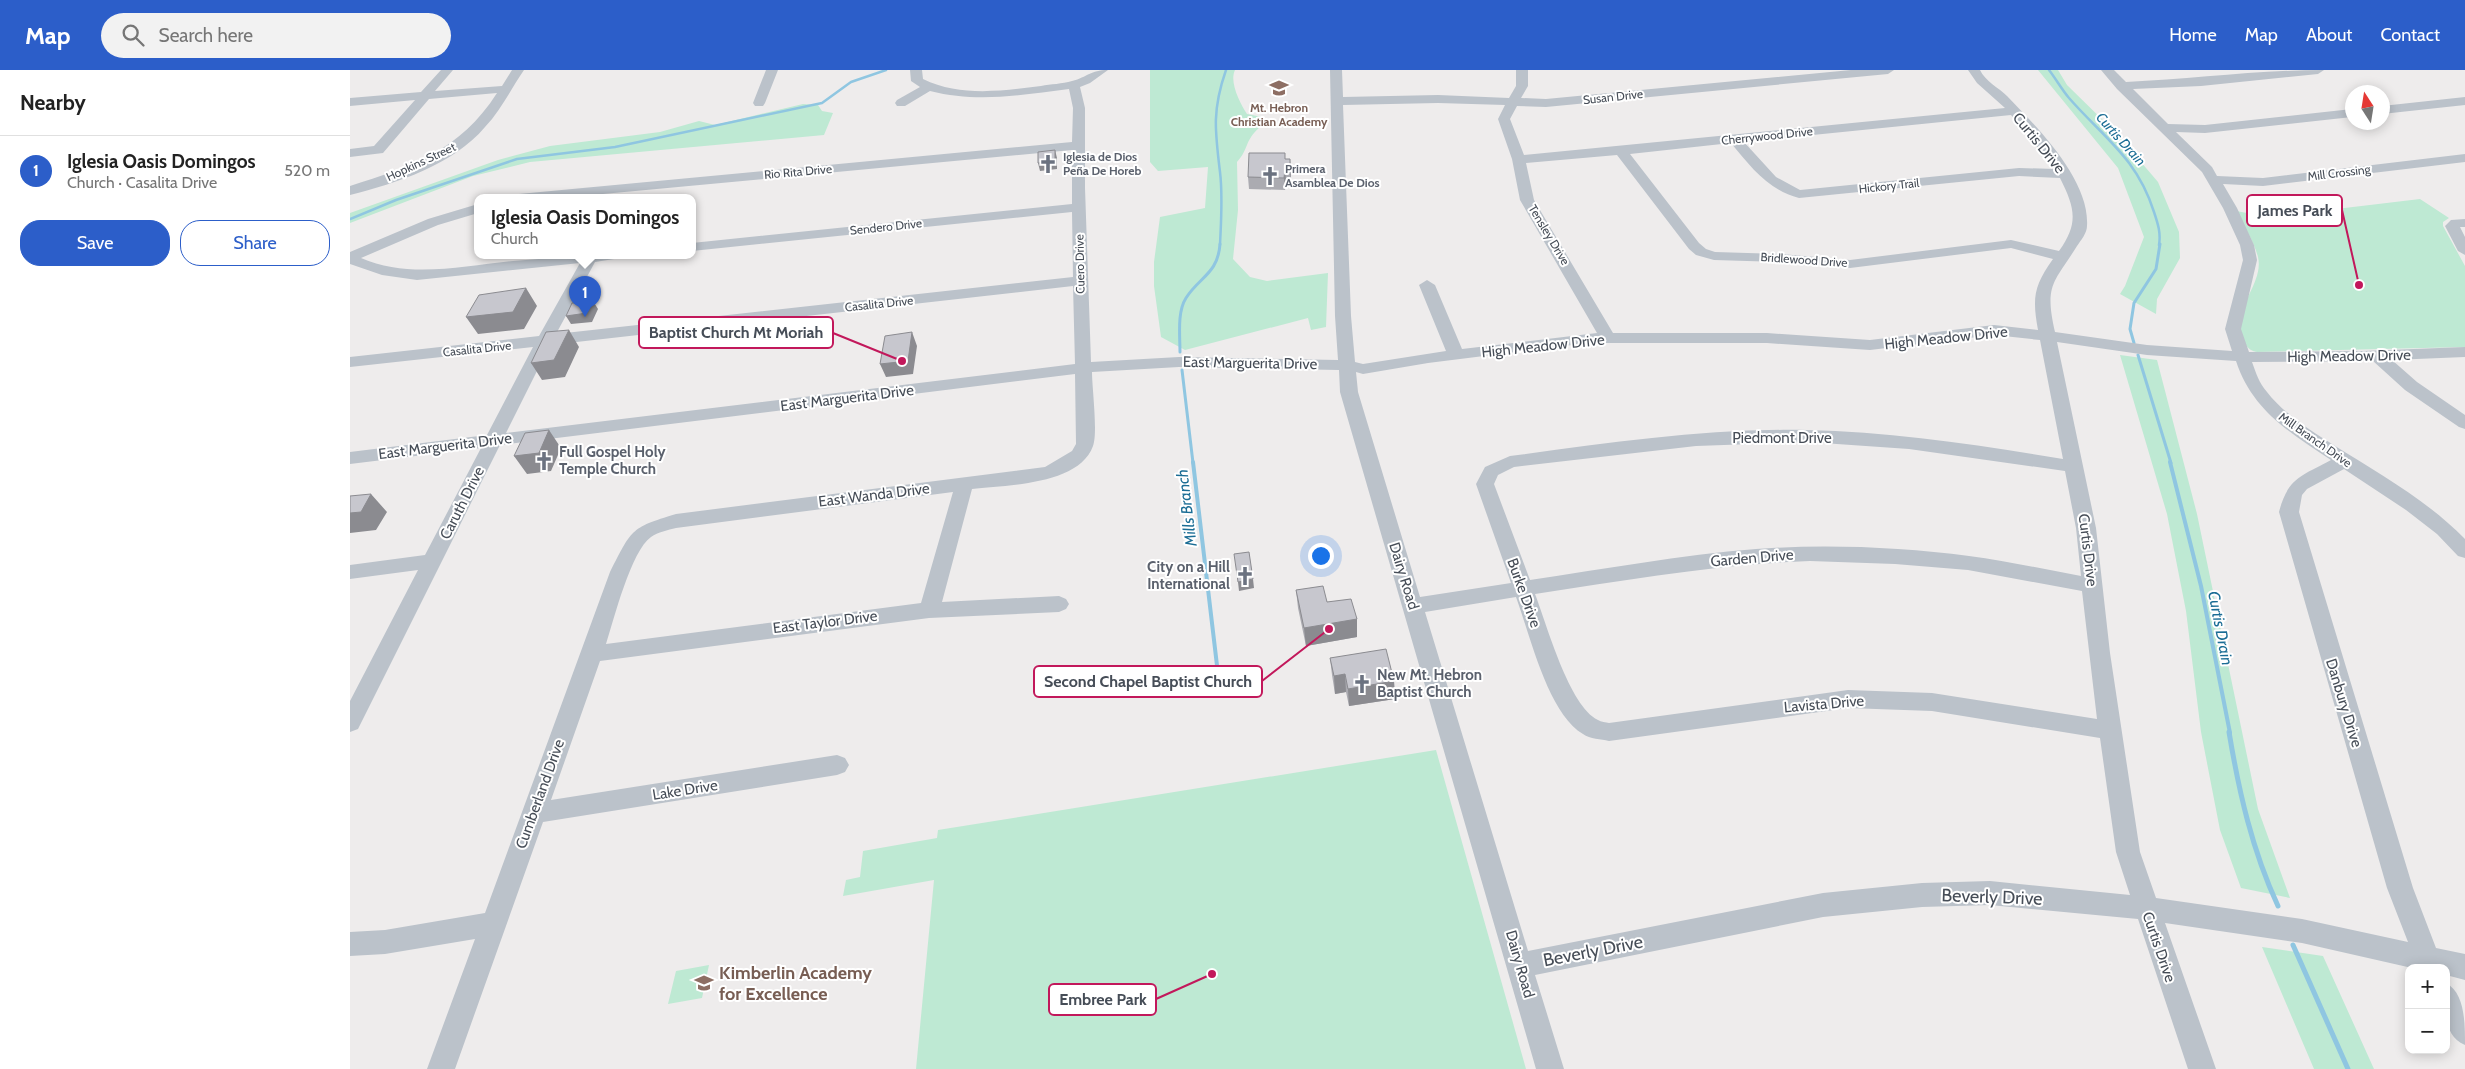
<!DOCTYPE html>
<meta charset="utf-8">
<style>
body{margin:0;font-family:Cabin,sans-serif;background:#f2f2f2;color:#222}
.controls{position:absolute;right:15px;bottom:15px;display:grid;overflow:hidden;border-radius:10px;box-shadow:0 2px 12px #0003}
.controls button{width:45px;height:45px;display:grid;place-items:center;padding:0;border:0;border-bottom:1px solid #e0e0e0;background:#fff;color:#222;font:25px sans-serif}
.compass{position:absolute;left:1995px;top:15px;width:45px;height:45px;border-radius:50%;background:#fff;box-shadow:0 2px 12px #0003;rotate:348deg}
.you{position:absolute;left:970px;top:485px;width:18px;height:18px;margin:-12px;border:4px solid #fff;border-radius:50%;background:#1a73e8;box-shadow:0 0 0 8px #1a73e833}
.badge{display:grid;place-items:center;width:32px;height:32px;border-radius:50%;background:#2c5ec9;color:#fff;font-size:16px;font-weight:700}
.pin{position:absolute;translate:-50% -41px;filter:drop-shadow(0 1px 2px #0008)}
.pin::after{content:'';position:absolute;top:26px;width:18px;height:15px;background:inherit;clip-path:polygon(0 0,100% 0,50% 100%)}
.popup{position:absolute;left:124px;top:124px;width:222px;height:65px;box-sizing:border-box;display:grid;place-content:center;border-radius:10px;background:#fff;filter:drop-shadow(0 1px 4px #0005);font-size:16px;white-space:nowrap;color:#767676}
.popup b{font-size:19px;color:#222}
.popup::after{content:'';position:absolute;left:50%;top:100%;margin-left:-10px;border:10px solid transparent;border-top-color:#fff}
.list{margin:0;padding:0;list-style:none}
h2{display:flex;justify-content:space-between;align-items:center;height:65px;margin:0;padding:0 20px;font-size:21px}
h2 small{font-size:16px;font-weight:400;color:#767676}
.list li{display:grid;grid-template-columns:32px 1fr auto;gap:15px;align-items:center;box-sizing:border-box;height:70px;padding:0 20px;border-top:1px solid #e0e0e0}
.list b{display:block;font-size:19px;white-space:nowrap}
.list p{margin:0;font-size:16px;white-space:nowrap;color:#767676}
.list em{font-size:16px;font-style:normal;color:#767676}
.actions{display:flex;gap:10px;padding:15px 20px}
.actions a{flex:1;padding:11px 0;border:1px solid #2c5ec9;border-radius:20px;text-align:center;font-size:18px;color:#2c5ec9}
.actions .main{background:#2c5ec9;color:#fff}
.icon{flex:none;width:28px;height:28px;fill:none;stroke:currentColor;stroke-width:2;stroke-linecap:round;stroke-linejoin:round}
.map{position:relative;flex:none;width:2115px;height:999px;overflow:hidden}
header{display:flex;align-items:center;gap:30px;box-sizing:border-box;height:70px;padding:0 25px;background:#2c5ec9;color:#fff}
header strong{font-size:24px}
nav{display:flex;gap:28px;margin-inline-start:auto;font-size:18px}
.search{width:350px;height:45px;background:#f2f2f2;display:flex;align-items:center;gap:12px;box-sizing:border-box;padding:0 18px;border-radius:28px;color:#767676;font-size:19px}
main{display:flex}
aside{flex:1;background:#fff}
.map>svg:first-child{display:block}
</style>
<header>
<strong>Map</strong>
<div class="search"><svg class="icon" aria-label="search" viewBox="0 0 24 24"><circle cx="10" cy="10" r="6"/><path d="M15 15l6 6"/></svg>Search here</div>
<nav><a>Home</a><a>Map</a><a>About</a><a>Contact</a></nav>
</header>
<main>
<aside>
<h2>Nearby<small></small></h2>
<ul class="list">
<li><span class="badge">1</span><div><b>Iglesia Oasis Domingos</b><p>Church · Casalita Drive</p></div><em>520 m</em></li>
</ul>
<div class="actions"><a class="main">Save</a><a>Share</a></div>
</aside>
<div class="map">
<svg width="2115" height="999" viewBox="0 0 2115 999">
<rect width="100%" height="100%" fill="#eeecec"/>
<path fill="#bee9d3" d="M800,0H885C879,12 890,33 897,44L912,47L910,57C894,71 899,79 887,92L888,140L883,189L900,207L917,211L978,203L976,257L961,260L958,248L835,280L811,267L804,216V192L810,147L855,138L858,97L808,101L800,92Z
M1688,0H1708L1717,15L1767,64L1808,112L1829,162L1830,188L1807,229L1806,244L1770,224L1775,216L1794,167L1768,98Z
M453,34L468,35L472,41L483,43L474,65L180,92L123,106L0,153V143L148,90L200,76L310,62L349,51L365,55Z
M2070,129L2099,148L2093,152V156L2115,196V277L1907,282C1901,281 1899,279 1895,274C1874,246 1915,216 1908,187C1904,171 1893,155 1886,141L1919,147Z
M1770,285L1807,290L1847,444L1908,739L1940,828L1891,818L1870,760L1851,662L1836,541L1817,444Z
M1086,680L1176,999H566L584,810L493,826L496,810L510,807L513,781L587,768L588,760Z
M1912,877L1973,886L2024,999H1964Z
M359,895L352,928L318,934L326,901Z"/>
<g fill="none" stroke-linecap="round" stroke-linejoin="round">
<path stroke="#8fc6e1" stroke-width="2.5" d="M1699,0C1706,9 1712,20 1719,28C1754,68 1787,88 1804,142C1808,154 1811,163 1809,175
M0,149L46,130L167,89L265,77L472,33L501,12L536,0
M870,175C871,151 873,126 870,102C865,61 862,40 876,0"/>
<path stroke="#8fc6e1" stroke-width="3" d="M1784,273L1780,259L1784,233L1806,199L1810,174
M830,282C830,266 827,242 836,228C849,207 868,204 870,174
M1788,285L1821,393
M832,300L843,393"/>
<path stroke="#8fc6e1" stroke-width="4" d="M843,392L868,604
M1820,392L1851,516L1880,663"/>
<path stroke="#8fc6e1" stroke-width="5" d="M1879,662C1889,722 1902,780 1928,836
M1943,875L1998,999"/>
<path fill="#bbc2ca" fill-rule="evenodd" d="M91,0H103L85,21L152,16L162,0H174C161,19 151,40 135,57C103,95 47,113 0,125V116C62,96 110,81 147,23L79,29L33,83L0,87V79L24,76L65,30L0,36V28L71,22Z
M416,0H428L415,33L413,36H405L403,33Z
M560,0H572L573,9C610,27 652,21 691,16C701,14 712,14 722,11C738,7 740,0 758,0L740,13L730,17L735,38V118L741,292L829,287L988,290L985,246L980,0H992L993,27L1088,25L1159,28L1166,16V0H1178V16L1171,28L1196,29L1501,0H1544L1538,4L1196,37L1167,36L1160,49L1174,85L1655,38L1627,13L1618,0H1630C1635,11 1649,18 1657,26C1688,58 1740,110 1737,156C1737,163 1731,170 1727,176C1704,213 1694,214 1705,262L1797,275L1882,281L1875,259L1893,190L1890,175L1873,138L1852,102L1767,19L1751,0H1764L1776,12C1842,9 1908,0 1974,0L1968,4L1851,16L1783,19L1818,54L1855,55L2002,39V47L1855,63L1826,62L1862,97L1867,106L1913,108L2115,84V92L1913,116L1873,114L1887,138L1904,175L1907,190L1891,259L1899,282L2012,281L2115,277V287L2042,290L2067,312L2115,345V359L2109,357L2055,320L2023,291L1902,292C1906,303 1909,313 1917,322C1932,342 1961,361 1982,374C2028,403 2077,430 2115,469V488L2108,486L2087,464L2056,440L1994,399L1957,419L1952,425L1949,442L2063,818L2086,878L2115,884V910L2096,905V898H2062L1952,873L1815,853L1866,999H1838L1788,849L1640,835L1572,837L1473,847L1185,905L1214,999H1186L990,322L989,300L829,297L742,302C742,318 748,363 743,376C729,415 657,415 622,419L592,532L709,526L716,529L719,534L716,539L709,542L579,548L250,591L201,730L487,685L495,688L499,695L495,702L487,705L193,752L105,999H77L125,869L35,884L0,886V862L35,860L135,843L260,502C282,460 279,458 326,444L695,397L722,381L726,374L725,304L150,375L8,659L0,662V631L68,500L0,509V495L75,485L131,378L0,394V382L137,365L183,277L0,297V287L189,266L230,193L67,210L32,205L3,195L0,194V182L78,149L128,134V143L88,155L11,188C59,209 112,196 163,191C197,188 231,186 266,186L264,189L245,192L206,264L723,207L722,142L342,181V173L722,134V80L210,128H162L169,124L722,72L723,38L719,19C672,25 627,33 580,21L555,36H547L545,33L547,30L570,17L561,11ZM1088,33L1155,35L1148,49L1162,89L1170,130L1247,263L1112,279L1085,215L1077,210L1069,215L1096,281L1013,294L1005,292L1001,246L993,35ZM1661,45L1705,99L1669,98L1450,120L1426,107L1394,72ZM1381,73C1401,97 1418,120 1449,128L1669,106L1710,108C1725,138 1729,153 1709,181L1661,170L1500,190L1431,184L1365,182L1356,179L1349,173L1280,84ZM1267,85L1339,179L1346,185L1364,190L1431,192L1500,198L1661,178L1703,189C1684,216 1682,227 1688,260L1644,255L1520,270L1417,263H1263L1184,130L1176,93ZM723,216L725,294L156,363L200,275ZM1644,265L1690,270L1713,389C1629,375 1543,362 1457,360C1358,358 1259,373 1160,386L1135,397L1126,414L1161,513L1070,527L1008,322L1006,302L1013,304L1078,293L1239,273H1417L1520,280ZM1707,272L1797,285L1886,291C1902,340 1940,363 1981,390C1952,406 1938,407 1929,442L2037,818L2058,872L1952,849L1806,828L1790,782L1760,583L1746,458ZM1458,372L1559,379L1715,401L1726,458L1731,506C1694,499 1656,491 1619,486C1551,477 1474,474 1406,479C1330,485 1255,499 1180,510L1144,414L1148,405L1164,397L1346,376ZM603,422L571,533L256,574C264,549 281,481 301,467C308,462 318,460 326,458ZM1460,491L1545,494L1618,500L1732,521L1747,649L1582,623L1498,620L1259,653C1256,652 1251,652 1248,650C1219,636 1197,555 1185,524C1277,510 1368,494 1460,491ZM1166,527C1180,565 1198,644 1233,664C1240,669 1251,669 1259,671L1498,638L1582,641L1750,668L1766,782L1780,825L1640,811L1572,813L1473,823L1178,881L1075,542Z
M2115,27V35L2032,44V36Z
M2115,149V157H2110L2115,167V185L2108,181L2095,156L2101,150Z
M2096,913C2115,923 2115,953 2115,975C2091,965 2096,935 2096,913Z"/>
</g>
<path fill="#ababb1" d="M935,83V89L941,101V111H936L935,120L899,119L898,107Z
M946,520L977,532L1007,549V567L956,576L948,538Z
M980,588L1044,611L1045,629L999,636L996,622L985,624L982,605Z"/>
<path fill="#8b8b90" d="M705,80L707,88V99L690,101L688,93Z
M940,89L941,101V111L940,99Z
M935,99L936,111L935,120L934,108Z
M176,218L187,236L174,259L128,264L116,247Z
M243,231L248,239L242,252L221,254L216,246Z
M219,260L229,277L215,307L192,310L181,293Z
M562,262L567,276L563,304L536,307L530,294Z
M199,360L211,378L201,401L177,404L164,386Z
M21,424L37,442L26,460L0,463V443Z
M903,509L904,518L889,521L888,512Z
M1007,549V567L956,576L954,558Z
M995,604L996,622L985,624L984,606Z
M1044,611L1045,629L999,636L998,619Z"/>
<path fill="#c7c7ce" stroke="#8b8b90" d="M705,80V91L688,93V82Z
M899,83H935V89H940V99H935L934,108L898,107Z
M176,218L163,242L116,247L129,225Z
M243,231L237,243L216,246L222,233Z
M219,260L204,290L181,293L196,262Z
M562,262L558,291L530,294L535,266Z
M199,360L189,383L164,386L175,363Z
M21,424L11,442L0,443V426Z
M899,482L903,509L888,512L884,484Z
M973,516L977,532L1001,529L1007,549L954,558L946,520Z
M1036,579L1044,611L998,619L995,604L984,606L980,588Z"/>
<defs>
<g id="school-bare" transform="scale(1.5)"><path d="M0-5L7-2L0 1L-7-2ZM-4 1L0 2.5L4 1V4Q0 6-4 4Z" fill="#8d6e63" stroke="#fff" stroke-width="2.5" paint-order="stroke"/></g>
<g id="church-bare" transform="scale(1.5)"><path d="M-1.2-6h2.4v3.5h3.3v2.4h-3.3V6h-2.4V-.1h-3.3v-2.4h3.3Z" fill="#6b7280" stroke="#fff" stroke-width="2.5" paint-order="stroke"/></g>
</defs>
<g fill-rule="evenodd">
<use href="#school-bare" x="929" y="18"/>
<use href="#church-bare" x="698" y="94"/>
<use href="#church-bare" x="920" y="106"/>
<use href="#church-bare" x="194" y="391"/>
<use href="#church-bare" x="895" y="506"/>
<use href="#church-bare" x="1012" y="614"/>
<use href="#school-bare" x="354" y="913"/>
</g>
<g text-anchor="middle" stroke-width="4" stroke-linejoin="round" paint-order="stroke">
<g font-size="12" fill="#464d57" stroke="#fff">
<text transform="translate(1263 27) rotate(-6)" y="4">Susan Drive</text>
<text transform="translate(1417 66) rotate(-6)" y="4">Cherrywood Drive</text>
<text transform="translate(71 92) rotate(-25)" y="4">Hopkins Street</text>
<text transform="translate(448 102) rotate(-5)" y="4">Rio Rita Drive</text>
<text transform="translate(1989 103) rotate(-7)" y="4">Mill Crossing</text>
<text transform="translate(1539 116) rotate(-6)" y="4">Hickory Trail</text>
<text transform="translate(536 157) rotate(-6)" y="4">Sendero Drive</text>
<text transform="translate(1199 165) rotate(59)" y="4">Tensley Drive</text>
<text transform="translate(1454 190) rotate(4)" y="4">Bridlewood Drive</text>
<text transform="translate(730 194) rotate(-91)" y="4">Cuero Drive</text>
<text transform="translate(529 234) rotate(-6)" y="4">Casalita Drive</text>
<text transform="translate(127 279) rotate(-6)" y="4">Casalita Drive</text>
<text transform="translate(1965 370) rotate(35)" y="4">Mill Branch Drive</text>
</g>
<g font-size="12" font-weight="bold" fill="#785e54" stroke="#fff">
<text x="929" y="42">Mt. Hebron<tspan x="929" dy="14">Christian Academy</tspan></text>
</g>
<g font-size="12" font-weight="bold" fill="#5b616d" stroke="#fff" text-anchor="start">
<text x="713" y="91">Iglesia de Dios<tspan x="713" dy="14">Peña De Horeb</tspan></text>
<text x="935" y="103">Primera<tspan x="935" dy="14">Asamblea De Dios</tspan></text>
</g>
<g font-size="14" font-style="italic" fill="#1b6d95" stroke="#fff">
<text transform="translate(1771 69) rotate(48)" y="5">Curtis Drain</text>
</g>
<g font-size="15" fill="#464d57" stroke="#fff">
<text transform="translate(1689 73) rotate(51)" y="5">Curtis Drive</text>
<text transform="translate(1596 268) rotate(-6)" y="5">High Meadow Drive</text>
<text transform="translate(1193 276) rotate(-6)" y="5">High Meadow Drive</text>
<text transform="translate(1999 286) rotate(-1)" y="5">High Meadow Drive</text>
<text transform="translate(900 293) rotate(1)" y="5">East Marguerita Drive</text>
<text transform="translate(497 328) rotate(-7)" y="5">East Marguerita Drive</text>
<text x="1432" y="373">Piedmont Drive</text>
<text transform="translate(95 376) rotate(-7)" y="5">East Marguerita Drive</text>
<text transform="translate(524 425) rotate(-7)" y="5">East Wanda Drive</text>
<text transform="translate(112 433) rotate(-63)" y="5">Caruth Drive</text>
<text transform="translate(1738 480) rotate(83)" y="5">Curtis Drive</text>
<text transform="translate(1402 488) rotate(-5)" y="5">Garden Drive</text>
<text transform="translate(1054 506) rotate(73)" y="5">Dairy Road</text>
<text transform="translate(1174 523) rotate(70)" y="5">Burke Drive</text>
<text transform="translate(475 552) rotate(-7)" y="5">East Taylor Drive</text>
<text transform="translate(1994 633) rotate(73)" y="5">Danbury Drive</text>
<text transform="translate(1474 634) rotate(-5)" y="5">Lavista Drive</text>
<text transform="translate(335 720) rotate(-9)" y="5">Lake Drive</text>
<text transform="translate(190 724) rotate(-70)" y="5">Cumberland Drive</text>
<text transform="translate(1809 877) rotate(71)" y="5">Curtis Drive</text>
<text transform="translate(1170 894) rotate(74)" y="5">Dairy Road</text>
</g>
<g font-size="15" font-weight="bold" fill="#5b616d" stroke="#fff" text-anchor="start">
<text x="209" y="387">Full Gospel Holy<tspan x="209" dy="17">Temple Church</tspan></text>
<text x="880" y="502" text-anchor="end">City on a Hill<tspan x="880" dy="17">International</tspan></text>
<text x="1027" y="610">New Mt. Hebron<tspan x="1027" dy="17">Baptist Church</tspan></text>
</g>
<g font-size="16" font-style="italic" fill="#1b6d95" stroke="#fff">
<text transform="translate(836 438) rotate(-97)" y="6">Mills Branch</text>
<text transform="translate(1871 558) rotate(79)" y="6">Curtis Drain</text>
</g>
<g font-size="18" fill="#464d57" stroke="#fff">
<text transform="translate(1642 827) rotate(2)" y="6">Beverly Drive</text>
<text transform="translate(1243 881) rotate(-11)" y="6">Beverly Drive</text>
</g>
<g font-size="18" font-weight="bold" fill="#785e54" stroke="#fff" text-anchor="start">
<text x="369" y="909">Kimberlin Academy<tspan x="369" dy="21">for Excellence</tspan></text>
</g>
</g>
<path fill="none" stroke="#c2185b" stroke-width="2" d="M2009 215L1992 140M552 291L483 263M979 559L912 611M862 904L806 929"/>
<g fill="#c2185b" stroke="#fff" stroke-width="2">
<circle cx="2009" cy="215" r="5"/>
<circle cx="552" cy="291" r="5"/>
<circle cx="979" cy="559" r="5"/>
<circle cx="862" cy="904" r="5"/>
</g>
<g fill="#fff" stroke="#c2185b" stroke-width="2">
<rect x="1897" y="125" width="95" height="31" rx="5"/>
<rect x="289" y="247" width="194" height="31" rx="5"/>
<rect x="684" y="596" width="228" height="31" rx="5"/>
<rect x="699" y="914" width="107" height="31" rx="5"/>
</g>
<g font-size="16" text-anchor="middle" font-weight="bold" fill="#464d57">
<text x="1945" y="146">James Park</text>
<text x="386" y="268">Baptist Church Mt Moriah</text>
<text x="798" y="617">Second Chapel Baptist Church</text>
<text x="753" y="935">Embree Park</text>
</g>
</svg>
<div class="controls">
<button>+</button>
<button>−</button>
</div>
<svg class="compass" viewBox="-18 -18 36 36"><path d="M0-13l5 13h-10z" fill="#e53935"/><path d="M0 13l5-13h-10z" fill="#767676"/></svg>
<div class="you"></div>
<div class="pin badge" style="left:235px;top:247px">1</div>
<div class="popup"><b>Iglesia Oasis Domingos</b>Church</div>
</div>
</main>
